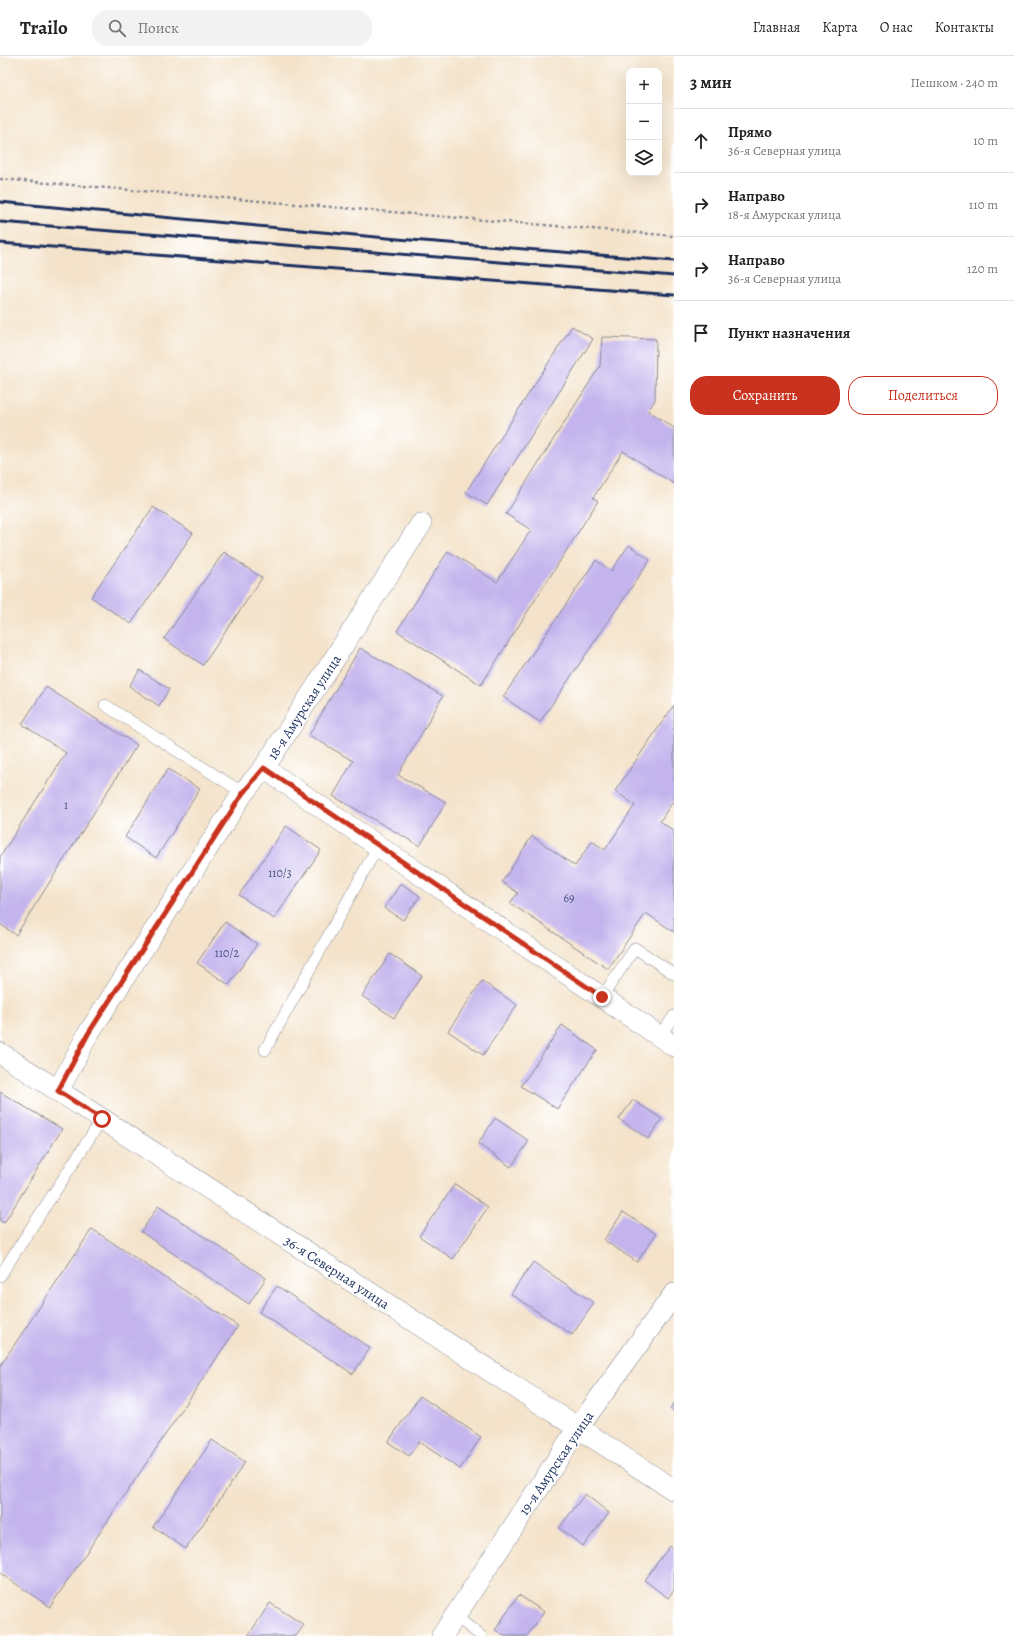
<!DOCTYPE html>
<html lang="ru">
<meta charset="utf-8">
<style>
body{margin:0;font-family:Alegreya,serif;background:#f2f2f2;color:#222}
.controls{position:absolute;right:12px;top:12px;display:grid;overflow:hidden;border-radius:8px;box-shadow:0 4px 16px #0002}
.controls button{width:36px;height:36px;display:grid;place-items:center;padding:0;border:0;border-bottom:1px solid #e0e0e0;background:#fff;color:#222;font:20px sans-serif}
.stop{position:absolute;width:12px;height:12px;margin:-9px;border:3px solid #c8321e;border-radius:50%;background:#fff}
.stop.end{background:#c8321e;border-color:#fff;box-shadow:0 1px 4px #0008}
.list{margin:0;padding:0;list-style:none}
h2{display:flex;justify-content:space-between;align-items:center;height:52px;margin:0;padding:0 16px;font-size:17px}
h2 small{font-size:13px;font-weight:400;color:#767676}
.list li{display:grid;grid-template-columns:26px 1fr auto;gap:12px;align-items:center;box-sizing:border-box;height:64px;padding:0 16px;border-top:1px solid #e0e0e0}
.list b{display:block;font-size:15px;white-space:nowrap}
.list p{margin:0;font-size:13px;white-space:nowrap;color:#767676}
.list em{font-size:13px;font-style:normal;color:#767676}
.actions{display:flex;gap:8px;padding:12px 16px}
.actions a{flex:1;padding:9px 0;border:1px solid #c8321e;border-radius:16px;text-align:center;font-size:14px;color:#c8321e}
.actions .main{background:#c8321e;color:#fff}
.icon{flex:none;width:22px;height:22px;fill:none;stroke:currentColor;stroke-width:2;stroke-linecap:round;stroke-linejoin:round}
.map{position:relative;flex:none;width:674px;height:1580px;overflow:hidden}
header{display:flex;align-items:center;gap:24px;box-sizing:border-box;height:56px;padding:0 20px;background:#fff;border-bottom:1px solid #e0e0e0}
header strong{font-size:19px}
nav{display:flex;gap:22px;margin-inline-start:auto;font-size:14px}
.search{width:280px;height:36px;background:#f2f2f2;display:flex;align-items:center;gap:10px;box-sizing:border-box;padding:0 14px;border-radius:16px;color:#767676;font-size:15px}
main{display:flex}
aside{flex:1;background:#fff}
.map>svg:first-child{display:block}
</style>
<header>
<strong>Trailo</strong>
<div class="search"><svg class="icon" aria-label="search" viewBox="0 0 24 24"><circle cx="10" cy="10" r="6"/><path d="M15 15l6 6"/></svg>Поиск</div>
<nav><a>Главная</a><a>Карта</a><a>О нас</a><a>Контакты</a></nav>
</header>
<main>
<div class="map">
<svg width="674" height="1580" viewBox="0 0 674 1580">
<rect width="100%" height="100%" fill="#fff"/>
<filter id="ink" filterUnits="userSpaceOnUse"><feTurbulence type="fractalNoise" baseFrequency=".025" numOctaves="2"/><feDisplacementMap in="SourceGraphic" scale="8" xChannelSelector="R" yChannelSelector="G"/><feConvolveMatrix kernelMatrix="1 2 1 2 8 2 1 2 1" color-interpolation-filters="sRGB"/></filter>
<filter id="wash" filterUnits="userSpaceOnUse"><feTurbulence type="fractalNoise" baseFrequency=".012" numOctaves="4" result="noise"/><feDisplacementMap in="SourceGraphic" scale="16" xChannelSelector="R" yChannelSelector="G"/><feGaussianBlur stdDeviation="0.9" result="paint"/><feColorMatrix in="noise" values="0 0 0 0 0 0 0 0 0 0 0 0 0 0 0 0 0 1.4 0 .05"/><feComposite in="paint" operator="in"/></filter>
<g filter="url(#wash)">
<rect width="100%" height="100%" fill="#f4e3ca"/>
<g id="blocks">
<path fill="#c3b4ed" d="M572,270L593,283L487,449L466,436Z
M602,281L656,283L655,344L648,355L674,372V428L623,395L593,442L598,445L481,629L397,575L448,495L497,526L531,474L506,458L600,310Z
M153,451L193,477L131,568L91,541Z
M629,489L650,504L540,666L503,641L596,504L611,515Z
M224,496L262,522L203,609L164,583Z
M360,592L443,640L398,719L446,746L420,790L333,740L353,705L309,679Z
M140,614L169,633L159,650L129,630Z
M46,631L137,689L16,879L0,868V801L66,697L22,668Z
M674,649V744L660,765L674,775V876L646,857L608,913L510,847L518,837L502,826L532,780L575,810L592,785L605,794L635,749L615,735Z
M168,713L200,733L156,802L125,781Z
M286,770L321,794L274,863L239,839Z
M401,827L420,840L403,864L384,852Z
M225,866L257,888L229,929L197,907Z
M390,898L422,920L394,962L362,940Z
M482,925L517,949L483,999L448,975Z
M562,969L597,994L557,1053L521,1030Z
M0,1036L62,1073L4,1167L0,1165Z
M633,1044L662,1063L648,1083L619,1063Z
M495,1062L529,1085L511,1111L478,1088Z
M455,1128L488,1151L453,1203L419,1180Z
M158,1150L266,1222L249,1248L141,1176Z
M623,1156L656,1178L637,1206L604,1184Z
M92,1173L238,1270L50,1551L0,1517V1310Z
M533,1206L594,1247L572,1279L511,1238Z
M277,1230L370,1292L353,1318L259,1256Z
M420,1340L481,1381L460,1413L419,1386L409,1400L388,1386Z
M674,1347V1355L670,1353Z
M212,1384L245,1406L186,1493L153,1471Z
M585,1438L609,1457L583,1490L559,1472Z
M670,1490L674,1493V1534L668,1542L644,1524Z
M519,1539L544,1556L527,1580H504L495,1574Z
M270,1547L304,1569L296,1580H248Z"/>
</g>
</g>
<g filter="url(#ink)">
<use href="#blocks" fill-opacity="0" stroke="#888994" stroke-width="1"/>
<g fill="none" stroke-linecap="round" stroke-linejoin="round">
<g stroke="#888994" stroke-width="12">
<path id="lane" d="M105,649L243,737
M602,941L635,892L674,918
M660,980L674,960
M265,994L378,790
M0,1220L102,1063
M455,1560L481,1580"/>
</g>
<g stroke="#888994" stroke-width="22">
<path id="street" d="M264,712L378,790L674,990
M0,997L674,1434
M58,1035L88,978L243,737L264,712L421,468
M442,1580L578,1372L674,1238"/>
</g>
<path stroke="#888994" stroke-width="2.5" stroke-dasharray="3 3" stroke-linecap="butt" d="M0,123L674,180"/>
<use href="#lane" stroke="#fff" stroke-width="11"/>
<use href="#street" stroke="#fff" stroke-width="21"/>
<path stroke="#1b2f5e" stroke-width="3" d="M0,146L398,183L674,205
M0,166L674,220
M0,187L674,239"/>
</g>
</g>
<g fill="none" stroke-linecap="round" stroke-linejoin="round" filter="url(#ink)">
<path stroke="#c8321e" stroke-width="5" d="M102,1063L58,1035L88,978L243,737L264,712L602,941"/>
</g>
<g text-anchor="middle" stroke-width="3.5" stroke-linejoin="round" paint-order="stroke">
<g font-size="12" fill="#455082">
<text x="66" y="753">1</text>
<text x="280" y="821">110/3</text>
<text x="569" y="846">69</text>
<text x="227" y="901">110/2</text>
</g>
<g font-size="14" fill="#1b2f5e" stroke="#fff">
<text transform="translate(304 651) rotate(-57)" y="5">18-я Амурская улица</text>
<text transform="translate(337 1216) rotate(33)" y="5">36-я Северная улица</text>
<text transform="translate(556 1407) rotate(-56)" y="5">19-я Амурская улица</text>
</g>
</g>
</svg>
<div class="controls">
<button>+</button>
<button>−</button>
<button><svg class="icon" aria-label="layers" viewBox="0 0 24 24"><path d="M12 4l9 5-9 5-9-5zM3 14l9 5 9-5"/></svg></button>
</div>
<div class="stop" style="left:102px;top:1063px"></div>
<div class="stop end" style="left:602px;top:941px"></div>
</div>
<aside>
<h2>3 мин<small>Пешком · 240 m</small></h2>
<ul class="list">
<li><svg class="icon" aria-label="ahead" viewBox="0 0 24 24"><path d="M12 20V5M6 11l6-6 6 6"/></svg><div><b>Прямо</b><p>36-я Северная улица</p></div><em>10 m</em></li>
<li><svg class="icon" aria-label="right" viewBox="0 0 24 24"><path d="M7 20v-9h11M14 6l5 5-5 5"/></svg><div><b>Направо</b><p>18-я Амурская улица</p></div><em>110 m</em></li>
<li><svg class="icon" aria-label="right" viewBox="0 0 24 24"><path d="M7 20v-9h11M14 6l5 5-5 5"/></svg><div><b>Направо</b><p>36-я Северная улица</p></div><em>120 m</em></li>
<li><svg class="icon" aria-label="arrive" viewBox="0 0 24 24"><path d="M6 21V4h12l-3 4 3 4H6"/></svg><div><b>Пункт назначения</b></div></li>
</ul>
<div class="actions"><a class="main">Сохранить</a><a>Поделиться</a></div>
</aside>
</main>
